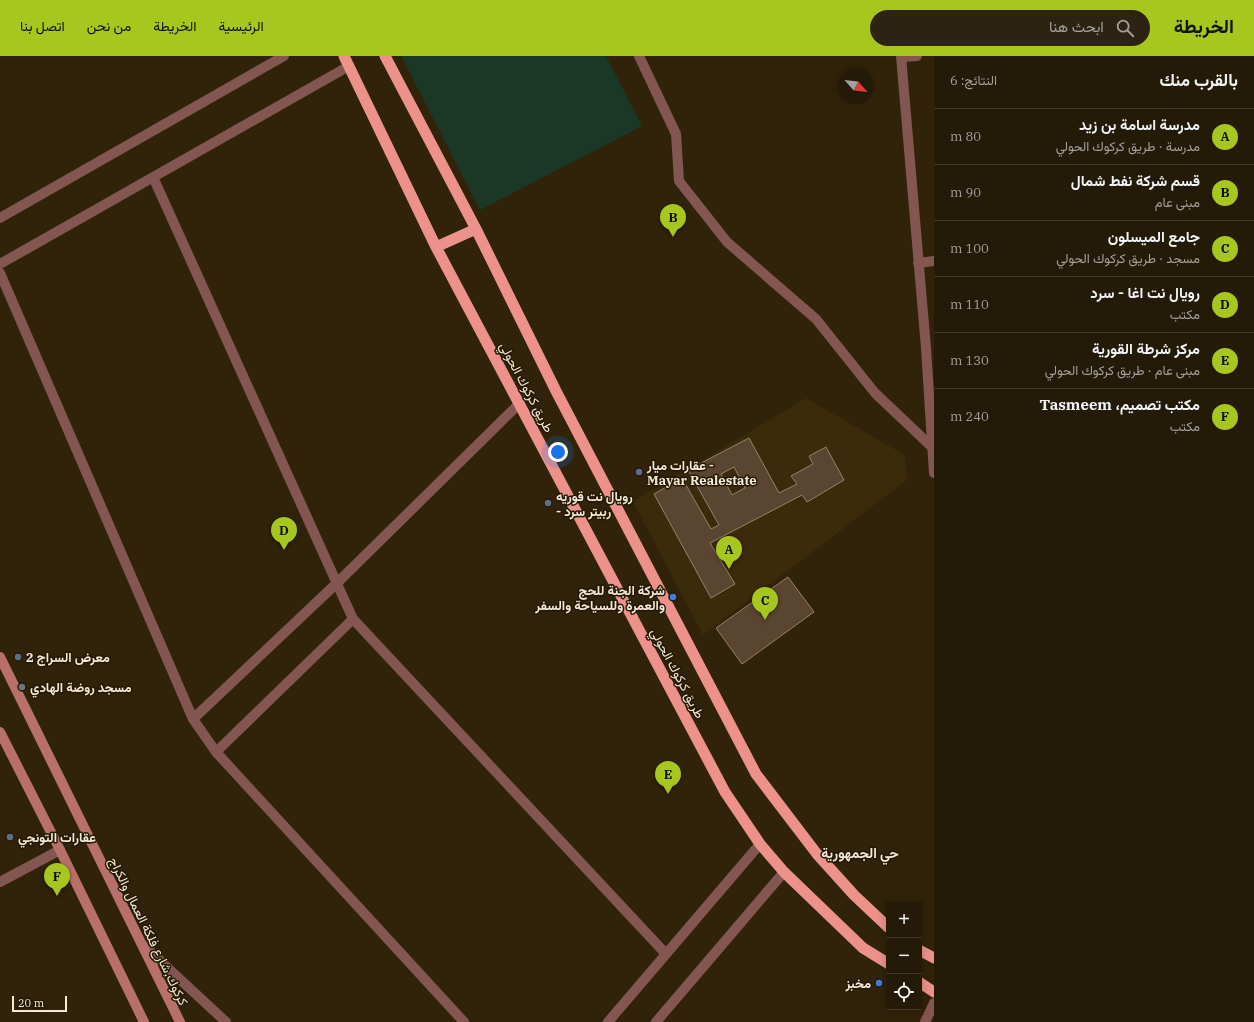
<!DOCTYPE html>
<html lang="ar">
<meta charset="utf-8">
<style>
body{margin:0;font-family:"IBM Plex Serif",Vazirmatn,serif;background:#2c2312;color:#f1f3f6;direction:rtl}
.controls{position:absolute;right:12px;bottom:12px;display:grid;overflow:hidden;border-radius:0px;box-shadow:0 2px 10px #0003}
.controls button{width:36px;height:36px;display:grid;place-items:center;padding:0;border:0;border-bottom:1px solid #413829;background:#241a08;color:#f1f3f6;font:20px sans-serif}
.compass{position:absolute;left:838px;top:12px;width:36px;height:36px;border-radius:50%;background:#241a08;box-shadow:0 2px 10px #0003;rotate:117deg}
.scale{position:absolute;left:12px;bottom:10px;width:55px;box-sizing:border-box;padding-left:4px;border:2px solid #f2e9da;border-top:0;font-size:11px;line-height:14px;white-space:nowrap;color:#f2e9da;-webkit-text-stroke:3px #261902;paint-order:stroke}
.you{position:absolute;left:558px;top:396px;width:14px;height:14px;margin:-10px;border:3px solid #fff;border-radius:50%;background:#1a73e8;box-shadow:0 0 0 6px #1a73e833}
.badge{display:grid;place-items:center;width:26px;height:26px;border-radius:50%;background:#a7c71e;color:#111;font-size:13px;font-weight:700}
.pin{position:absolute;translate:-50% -33px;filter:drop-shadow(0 1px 2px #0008)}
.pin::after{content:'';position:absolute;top:21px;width:14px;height:12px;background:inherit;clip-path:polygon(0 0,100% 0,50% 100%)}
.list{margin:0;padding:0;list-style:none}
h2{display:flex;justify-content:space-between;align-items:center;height:52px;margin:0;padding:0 16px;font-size:17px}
h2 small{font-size:13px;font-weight:400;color:#a3a19c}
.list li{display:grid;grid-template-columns:26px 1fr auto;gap:12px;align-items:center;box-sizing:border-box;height:56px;padding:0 16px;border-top:1px solid #413829}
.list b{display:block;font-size:15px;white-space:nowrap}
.list p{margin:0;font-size:13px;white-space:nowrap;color:#a3a19c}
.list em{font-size:13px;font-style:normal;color:#a3a19c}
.icon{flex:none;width:22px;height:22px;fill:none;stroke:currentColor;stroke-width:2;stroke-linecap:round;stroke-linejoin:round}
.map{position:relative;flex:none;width:934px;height:966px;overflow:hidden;direction:ltr}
header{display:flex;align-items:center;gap:24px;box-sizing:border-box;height:56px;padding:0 20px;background:#a7c71e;color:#111}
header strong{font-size:19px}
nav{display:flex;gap:22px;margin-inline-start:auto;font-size:14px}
.search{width:280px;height:36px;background:#2c2312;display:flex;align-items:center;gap:10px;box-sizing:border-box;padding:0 14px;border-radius:22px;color:#a3a19c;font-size:15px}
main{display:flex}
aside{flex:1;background:#241a08}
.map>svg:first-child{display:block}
</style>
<header>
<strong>الخريطة</strong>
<div class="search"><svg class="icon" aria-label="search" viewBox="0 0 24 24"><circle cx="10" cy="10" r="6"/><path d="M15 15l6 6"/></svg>ابحث هنا</div>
<nav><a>الرئيسية</a><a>الخريطة</a><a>من نحن</a><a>اتصل بنا</a></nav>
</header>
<main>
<aside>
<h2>بالقرب منك<small>النتائج: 6</small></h2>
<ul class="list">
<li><span class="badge">A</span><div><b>مدرسة اسامة بن زيد</b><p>مدرسة · طريق كركوك الحولي</p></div><em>80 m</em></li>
<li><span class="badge">B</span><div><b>قسم شركة نفط شمال</b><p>مبنى عام</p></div><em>90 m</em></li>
<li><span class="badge">C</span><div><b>جامع الميسلون</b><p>مسجد · طريق كركوك الحولي</p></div><em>100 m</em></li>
<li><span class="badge">D</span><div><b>رويال نت اغا - سرد</b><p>مكتب</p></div><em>110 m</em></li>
<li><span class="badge">E</span><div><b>مركز شرطة القورية</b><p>مبنى عام · طريق كركوك الحولي</p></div><em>130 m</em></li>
<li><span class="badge">F</span><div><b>مكتب تصميم، Tasmeem</b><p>مكتب</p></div><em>240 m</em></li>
</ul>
</aside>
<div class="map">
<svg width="934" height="966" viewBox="0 0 934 966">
<rect width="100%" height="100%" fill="#30230a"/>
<path fill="#3c2b0a" d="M806,342L905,399L907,424L703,579L633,446Z"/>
<path fill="#1b3726" d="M401,0H606L642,70L480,154Z"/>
<path fill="#5a4630" stroke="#97816a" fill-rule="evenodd" d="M749,382L779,437L797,428L791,420L813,408L809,400L826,391L844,424L807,446L802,439L710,487L735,528L711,542L654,438L682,422L711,473L719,469L688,414ZM734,411L745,432L732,439L721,418Z
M788,521L814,556L742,608L716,572Z"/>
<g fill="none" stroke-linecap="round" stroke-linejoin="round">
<path stroke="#835652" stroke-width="10" d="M639,0L676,78L679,125L727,186L816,263L875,337L932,391
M901,0L926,292L934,417
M902,1L917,0
M153,121L353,563L666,898
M0,162L284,0
M918,207L934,205
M0,208L349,10
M0,217L193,663L216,696L464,966
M193,663L337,527L520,347
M216,696L353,563
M0,826L60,794
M143,889L226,966
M925,966L934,947"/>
<path stroke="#835652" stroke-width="10" d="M608,966L760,788
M656,966L784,816"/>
<path stroke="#b8706b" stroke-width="10" d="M0,601L180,966
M0,676L60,794L144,966"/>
<path stroke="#ed928b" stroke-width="11" d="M344,0L436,191L725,736L760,788L784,816L863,892L889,908
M385,0L476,173L556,335L756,718L817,798L854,839L889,872
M436,191L476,173
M919,894L934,902
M919,926L934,936"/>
</g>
<g fill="#5c6f8a" stroke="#261902" stroke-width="1.5">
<circle cx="639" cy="416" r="4"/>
<circle cx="548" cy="447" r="4"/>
<circle cx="18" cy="601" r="4"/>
<circle cx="10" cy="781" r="4"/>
</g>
<g fill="#3f7fe0" stroke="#261902" stroke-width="1.5">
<circle cx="673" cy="541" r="4"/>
<circle cx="879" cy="927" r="4"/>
</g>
<circle fill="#6b7280" stroke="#261902" stroke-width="1.5" cx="22" cy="631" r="4"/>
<g text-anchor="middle" stroke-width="3" stroke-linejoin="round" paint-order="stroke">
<g font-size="13" fill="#f2e9da" stroke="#261902">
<text transform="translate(527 331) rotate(62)" y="5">طريق كركوك الحولي</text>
<text transform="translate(678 617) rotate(62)" y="5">طريق كركوك الحولي</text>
<text transform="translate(149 875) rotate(64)" y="5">كركوك,شارع فلكة العمال والكراج</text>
</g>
<g font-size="13" font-weight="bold" fill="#f2e9da" stroke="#261902" text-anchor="start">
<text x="647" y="414">عقارات ميار -<tspan x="647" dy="15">Mayar Realestate</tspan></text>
<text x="556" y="445">رويال نت قوريه<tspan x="556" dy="15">- ربيتر سرد</tspan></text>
<text x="665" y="539" text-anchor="end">شركة الجنة للحج<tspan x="665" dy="15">والعمرة وللسياحة والسفر</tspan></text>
<text x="26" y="606">معرض السراج 2</text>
<text x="30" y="636">مسجد روضة الهادي</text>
<text x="18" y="786">عقارات التونجي</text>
<text x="871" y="932" text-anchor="end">مخبز</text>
</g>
<g font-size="14" font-weight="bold" fill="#f2e9da" stroke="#261902">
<text x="860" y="802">حي الجمهورية</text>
</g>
</g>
</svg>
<div class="controls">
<button>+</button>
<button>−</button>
<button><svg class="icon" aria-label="locate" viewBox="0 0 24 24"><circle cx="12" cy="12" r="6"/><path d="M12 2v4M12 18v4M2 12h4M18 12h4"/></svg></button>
</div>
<svg class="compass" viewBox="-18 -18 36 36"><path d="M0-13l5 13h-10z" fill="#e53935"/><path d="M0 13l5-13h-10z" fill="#a3a19c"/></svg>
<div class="scale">20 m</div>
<div class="you"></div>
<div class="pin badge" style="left:729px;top:513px">A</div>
<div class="pin badge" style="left:673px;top:181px">B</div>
<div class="pin badge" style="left:765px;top:564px">C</div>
<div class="pin badge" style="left:284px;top:494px">D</div>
<div class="pin badge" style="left:668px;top:738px">E</div>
<div class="pin badge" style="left:57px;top:840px">F</div>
</div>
</main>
